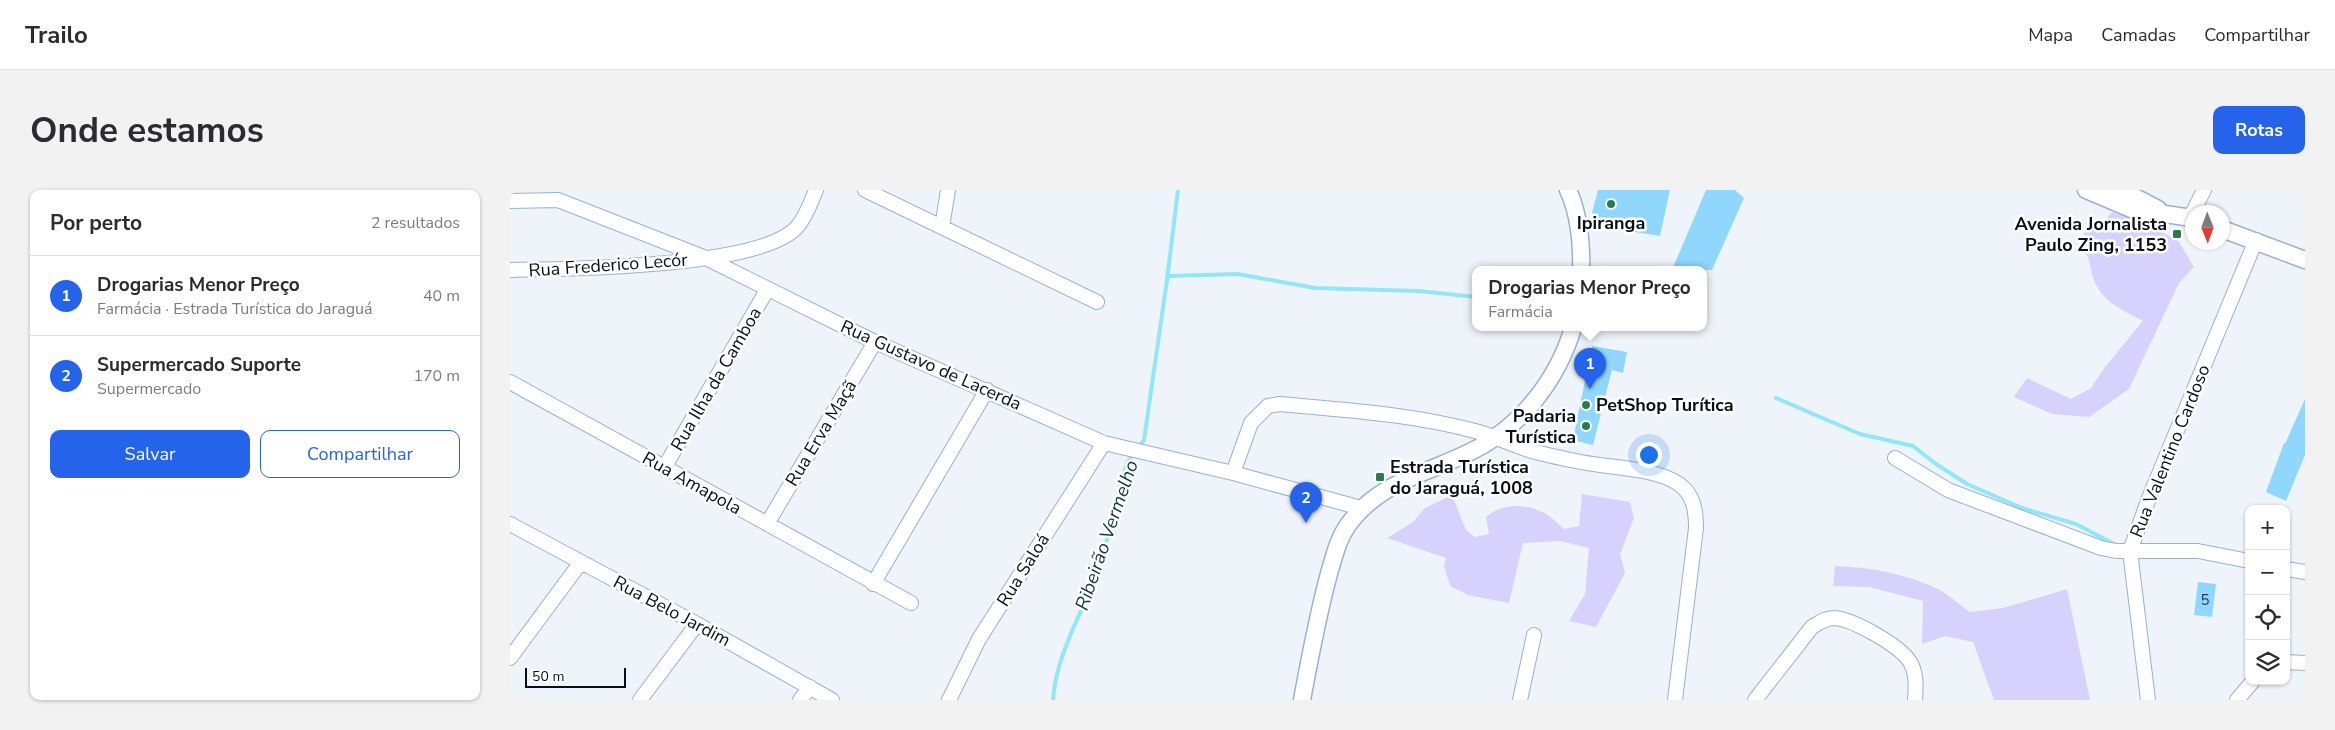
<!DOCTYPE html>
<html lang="pt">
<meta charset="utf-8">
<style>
body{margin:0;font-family:"Nunito Sans",sans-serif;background:#f2f2f3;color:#2b2b33}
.controls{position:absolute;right:15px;bottom:15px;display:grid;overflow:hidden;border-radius:10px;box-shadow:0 1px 4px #0004}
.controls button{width:45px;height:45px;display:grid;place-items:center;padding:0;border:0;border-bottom:1px solid #e1e1e2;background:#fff;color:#2b2b33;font:25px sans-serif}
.compass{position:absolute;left:1675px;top:15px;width:45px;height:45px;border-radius:50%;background:#fff;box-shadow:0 1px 4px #0004;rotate:179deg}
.scale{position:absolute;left:15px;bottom:12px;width:101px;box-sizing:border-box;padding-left:5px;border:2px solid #070f19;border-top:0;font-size:14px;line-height:18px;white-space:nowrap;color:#070f19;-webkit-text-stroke:4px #fff;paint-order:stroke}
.you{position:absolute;left:1138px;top:264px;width:18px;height:18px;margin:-12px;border:4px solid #fff;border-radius:50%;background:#1a73e8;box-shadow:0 0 0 8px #1a73e833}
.badge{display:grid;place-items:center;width:32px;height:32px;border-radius:50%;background:#2563eb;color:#fff;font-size:16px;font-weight:700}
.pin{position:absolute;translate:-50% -41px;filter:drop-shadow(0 1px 2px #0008)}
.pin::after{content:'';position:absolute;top:26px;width:18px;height:15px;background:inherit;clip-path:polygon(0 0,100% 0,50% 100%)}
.popup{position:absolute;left:962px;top:76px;width:235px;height:65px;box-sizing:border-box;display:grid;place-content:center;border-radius:10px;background:#fff;filter:drop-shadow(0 1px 4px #0005);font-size:16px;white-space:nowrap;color:#7c7c81}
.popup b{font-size:19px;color:#2b2b33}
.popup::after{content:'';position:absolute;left:50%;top:100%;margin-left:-10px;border:10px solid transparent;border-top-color:#fff}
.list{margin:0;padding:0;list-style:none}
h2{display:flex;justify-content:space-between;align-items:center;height:65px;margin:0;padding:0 20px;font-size:21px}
h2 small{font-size:16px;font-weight:400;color:#7c7c81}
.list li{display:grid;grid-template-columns:32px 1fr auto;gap:15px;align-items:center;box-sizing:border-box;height:80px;padding:0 20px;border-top:1px solid #e1e1e2}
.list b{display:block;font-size:19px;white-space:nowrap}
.list p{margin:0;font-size:16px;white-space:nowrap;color:#7c7c81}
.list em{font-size:16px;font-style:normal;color:#7c7c81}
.actions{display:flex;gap:10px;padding:15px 20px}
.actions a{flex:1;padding:11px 0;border:1px solid #2563eb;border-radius:10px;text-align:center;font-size:18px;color:#2563eb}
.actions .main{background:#2563eb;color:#fff}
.icon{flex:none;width:28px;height:28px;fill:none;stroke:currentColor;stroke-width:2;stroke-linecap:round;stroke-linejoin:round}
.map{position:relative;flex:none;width:1795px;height:510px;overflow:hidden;border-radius:10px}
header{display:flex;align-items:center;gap:30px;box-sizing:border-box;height:70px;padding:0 25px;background:#fff;border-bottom:1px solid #e1e1e2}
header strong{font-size:24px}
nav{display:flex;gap:28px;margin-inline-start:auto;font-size:18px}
.intro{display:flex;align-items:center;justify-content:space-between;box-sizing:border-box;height:120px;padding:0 30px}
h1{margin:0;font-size:35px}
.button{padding:12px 22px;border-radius:10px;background:#2563eb;color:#fff;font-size:18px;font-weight:700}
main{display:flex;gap:30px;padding:0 30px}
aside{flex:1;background:#fff;border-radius:10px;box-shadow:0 1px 4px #0004}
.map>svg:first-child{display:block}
</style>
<header>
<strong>Trailo</strong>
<nav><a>Mapa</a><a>Camadas</a><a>Compartilhar</a></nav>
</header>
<div class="intro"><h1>Onde estamos</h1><a class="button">Rotas</a></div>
<main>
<aside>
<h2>Por perto<small>2 resultados</small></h2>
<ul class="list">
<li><span class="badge">1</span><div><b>Drogarias Menor Preço</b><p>Farmácia · Estrada Turística do Jaraguá</p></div><em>40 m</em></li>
<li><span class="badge">2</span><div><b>Supermercado Suporte</b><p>Supermercado</p></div><em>170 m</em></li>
</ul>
<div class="actions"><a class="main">Salvar</a><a>Compartilhar</a></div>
</aside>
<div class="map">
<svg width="1795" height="510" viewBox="0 0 1795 510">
<rect width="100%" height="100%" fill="#eff4fa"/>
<path fill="#d6d2fd" d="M1602,22L1639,34L1669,52L1684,77L1669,93L1619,199L1579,227L1542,224L1504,207L1517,188L1561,209L1581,198L1595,177L1633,131C1611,119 1589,111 1582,84C1578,67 1582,71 1569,56L1577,37L1587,41Z
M1072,304L1120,312L1124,328L1110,364L1115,383L1086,437L1059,431L1075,404L1079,358L1050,351L1013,353L999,413L958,405L940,396L934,376L936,368L877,348L903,332L915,318L942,305L956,340L965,347L979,344L976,327C991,314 1014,313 1032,322C1040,325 1047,333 1054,339L1069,336Z
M1325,376C1361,377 1396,384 1428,399C1439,405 1450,415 1460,422L1493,418L1557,399L1580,510H1484L1463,452L1435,446L1412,454L1413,411L1359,397L1323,396Z"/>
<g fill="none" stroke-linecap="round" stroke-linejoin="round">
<path stroke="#8fe7fa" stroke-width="4" d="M657,86L728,84L805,98L909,101L966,107
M1266,208L1350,244L1403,256L1426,274L1457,294L1512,318L1566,334L1604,354
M627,259L634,250L657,90L668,0
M543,510C546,463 574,421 589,377C600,343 607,308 617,273L623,264"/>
</g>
<path fill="#8fd7fc" d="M1088,0H1160L1150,46L1118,41V38L1081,27Z
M1196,0H1225L1234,8L1202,80H1162Z
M1082,156L1117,162L1113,183L1102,180L1083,255L1063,250Z
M1795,209V265L1776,311L1756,302L1774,253L1775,254Z
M1688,392L1706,394L1702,427L1684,425Z"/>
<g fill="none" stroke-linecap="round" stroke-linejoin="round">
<g stroke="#99b1cc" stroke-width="16">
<path id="minor" d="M355,0L587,112
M0,11L48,10L196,68L365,152L594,253L723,283L851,318
M1680,28L1694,0
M432,37L438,0
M0,80C56,79 251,78 287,37C296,27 301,12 306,0
M0,192L401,413
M1385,268L1438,300L1591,358L1606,361H1688L1739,371
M154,278L257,100
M723,283L741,233L758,216L770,214C835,220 902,224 965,241C984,246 1003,255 1022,261C1036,265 1051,268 1066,271C1096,278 1144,277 1169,294C1184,305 1186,321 1186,338L1165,510
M0,334L187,434L322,510
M257,334L365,152
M1776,379L1795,382
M363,394L477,200
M0,468L71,372
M1776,472L1795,473
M130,510L187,434
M290,510L300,497
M439,510L469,449L594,253
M1010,510L1024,445
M1245,510L1302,437C1309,433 1315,428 1324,428C1343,429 1386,454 1398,469C1407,480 1406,497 1405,510
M1638,510L1620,361L1639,308L1746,50
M1727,510L1743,491"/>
</g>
<g stroke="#99b1cc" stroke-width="19">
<path id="major" d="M1058,0C1069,23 1072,55 1071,80
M1576,0L1621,19L1682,28
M1600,6L1627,8L1648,19
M1712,39L1795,70
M792,510C800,467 808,423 820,380C825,364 828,349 838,335C869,292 916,284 960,262C1010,238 1047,191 1063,138"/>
</g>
<use href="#minor" stroke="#fff" stroke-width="14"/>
<use href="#major" stroke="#fff" stroke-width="16"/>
</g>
<g fill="#297b4c" stroke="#fff" stroke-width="2">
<circle cx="1101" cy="14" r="5"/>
<rect x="1662" y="39" width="10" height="10" rx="2.5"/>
<circle cx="1076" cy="215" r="5"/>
<circle cx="1076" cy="236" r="5"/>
<rect x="865" y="282" width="10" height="10" rx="2.5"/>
</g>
<g text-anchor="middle" stroke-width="5" stroke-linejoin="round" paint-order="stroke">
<g font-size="15" fill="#294152">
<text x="1695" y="415">5</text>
</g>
<g font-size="18" font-weight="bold" fill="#070f19" stroke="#fff" text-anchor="end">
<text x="1101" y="39" text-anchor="middle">Ipiranga</text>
<text x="1657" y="40">Avenida Jornalista<tspan x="1657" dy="21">Paulo Zing, 1153</tspan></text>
<text x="1086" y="221" text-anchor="start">PetShop Turítica</text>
<text x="1066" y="232">Padaria<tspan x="1066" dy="21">Turística</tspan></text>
<text x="880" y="283" text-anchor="start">Estrada Turística<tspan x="880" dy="21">do Jaraguá, 1008</tspan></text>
</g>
<g font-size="18" fill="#070f19" stroke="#fff">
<text transform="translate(98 75) rotate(-4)" y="6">Rua Frederico Lecór</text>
<text transform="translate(421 175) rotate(24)" y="6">Rua Gustavo de Lacerda</text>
<text transform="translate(206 189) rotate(-60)" y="6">Rua Ilha da Camboa</text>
<text transform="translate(311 243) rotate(-59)" y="6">Rua Erva Maçã</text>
<text transform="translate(1660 261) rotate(-68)" y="6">Rua Valentino Cardoso</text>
<text transform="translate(182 293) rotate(29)" y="6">Rua Amapola</text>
<text transform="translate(513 380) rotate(-58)" y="6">Rua Saloá</text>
<text transform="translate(162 421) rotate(28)" y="6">Rua Belo Jardim</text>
</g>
<g font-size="19" font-style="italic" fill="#0e3940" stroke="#fff">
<text transform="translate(596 345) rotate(-71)" y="7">Ribeirão Vermelho</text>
</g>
</g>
</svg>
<div class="controls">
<button>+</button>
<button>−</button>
<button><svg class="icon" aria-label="locate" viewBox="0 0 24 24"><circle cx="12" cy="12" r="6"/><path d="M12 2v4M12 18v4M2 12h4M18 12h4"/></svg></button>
<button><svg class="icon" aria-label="layers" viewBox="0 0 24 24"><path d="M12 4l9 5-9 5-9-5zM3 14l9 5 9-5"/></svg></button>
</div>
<svg class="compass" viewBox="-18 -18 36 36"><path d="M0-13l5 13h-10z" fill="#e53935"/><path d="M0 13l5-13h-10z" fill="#7c7c81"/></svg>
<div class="scale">50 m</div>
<div class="you"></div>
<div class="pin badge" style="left:1080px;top:199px">1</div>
<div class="popup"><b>Drogarias Menor Preço</b>Farmácia</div>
<div class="pin badge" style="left:796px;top:333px">2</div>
</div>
</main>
